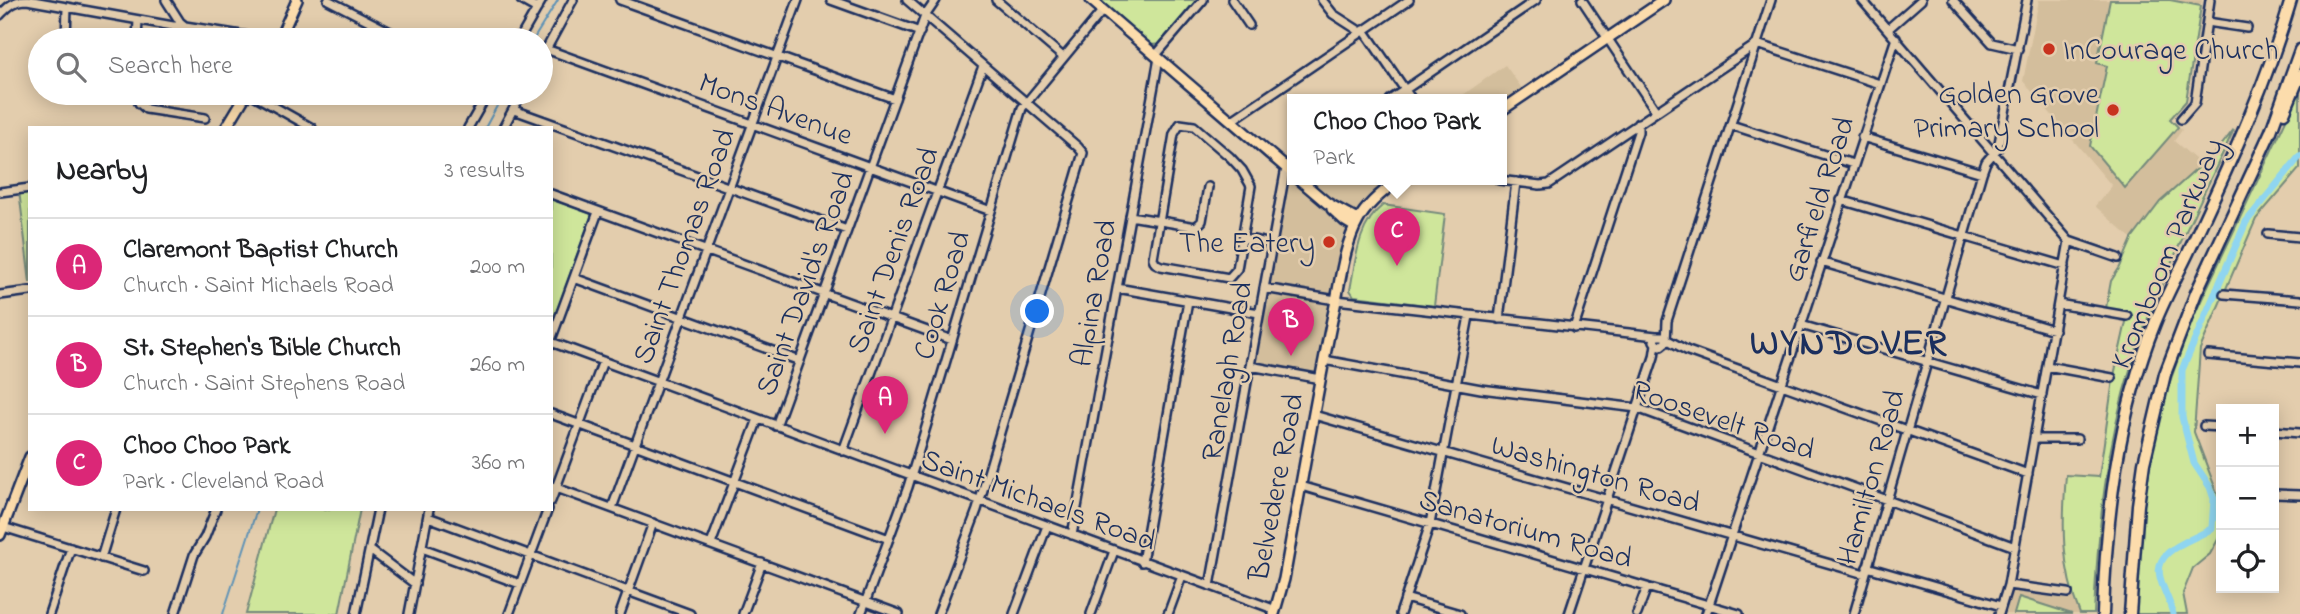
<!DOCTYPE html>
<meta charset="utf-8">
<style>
body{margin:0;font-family:"Indie Flower",sans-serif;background:#f6f6f6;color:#202124}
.controls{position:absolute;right:21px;bottom:21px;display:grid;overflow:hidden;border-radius:0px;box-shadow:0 4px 18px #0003}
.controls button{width:63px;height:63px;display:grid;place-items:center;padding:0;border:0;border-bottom:2px solid #e0e0e0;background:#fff;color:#202124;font:35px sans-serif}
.you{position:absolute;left:1038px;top:312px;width:24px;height:24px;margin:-18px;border:5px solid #fff;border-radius:50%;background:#1a73e8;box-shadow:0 0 0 10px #1a73e833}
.badge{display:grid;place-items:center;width:46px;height:46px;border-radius:50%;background:#db2777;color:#fff;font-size:23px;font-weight:700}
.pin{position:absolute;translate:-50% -58px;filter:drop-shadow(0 2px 4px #0008)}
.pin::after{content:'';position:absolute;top:37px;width:24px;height:21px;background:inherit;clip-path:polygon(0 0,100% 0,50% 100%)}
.popup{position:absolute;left:1287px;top:94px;width:220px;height:91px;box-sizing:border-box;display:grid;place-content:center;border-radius:0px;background:#fff;filter:drop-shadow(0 2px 5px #0005);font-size:23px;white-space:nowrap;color:#757577}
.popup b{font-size:26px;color:#202124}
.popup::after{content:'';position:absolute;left:50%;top:100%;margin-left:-14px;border:14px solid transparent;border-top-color:#fff}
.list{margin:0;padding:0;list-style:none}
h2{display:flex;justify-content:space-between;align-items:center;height:91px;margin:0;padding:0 28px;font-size:30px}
h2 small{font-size:23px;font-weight:400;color:#757577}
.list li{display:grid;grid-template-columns:46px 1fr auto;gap:21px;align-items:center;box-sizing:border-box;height:98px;padding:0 28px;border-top:2px solid #e0e0e0}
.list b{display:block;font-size:26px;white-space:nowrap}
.list p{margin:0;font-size:23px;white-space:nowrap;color:#757577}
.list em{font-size:23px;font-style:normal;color:#757577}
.icon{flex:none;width:38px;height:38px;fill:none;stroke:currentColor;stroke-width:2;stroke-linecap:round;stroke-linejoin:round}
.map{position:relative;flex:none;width:2300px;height:614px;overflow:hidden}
.search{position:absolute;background:#fff;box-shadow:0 4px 18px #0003;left:28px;top:28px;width:525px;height:77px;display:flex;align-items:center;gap:18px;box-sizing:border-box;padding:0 24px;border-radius:38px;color:#757577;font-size:26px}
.panel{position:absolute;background:#fff;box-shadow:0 4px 18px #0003;left:28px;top:126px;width:525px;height:385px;border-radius:0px}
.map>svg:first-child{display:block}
</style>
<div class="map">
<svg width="2300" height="614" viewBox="0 0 2300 614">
<rect width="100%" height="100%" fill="#e3cdad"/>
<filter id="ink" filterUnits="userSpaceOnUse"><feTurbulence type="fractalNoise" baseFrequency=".0143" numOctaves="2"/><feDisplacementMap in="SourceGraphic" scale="14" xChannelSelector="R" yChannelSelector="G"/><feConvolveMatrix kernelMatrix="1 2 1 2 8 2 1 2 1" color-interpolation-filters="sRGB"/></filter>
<g filter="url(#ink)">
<path fill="#d3be9c" d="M2039,0H2202L2186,101L2170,120L2182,130L2174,141L2202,165L2160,203L2132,239L2095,206L2112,186L2023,81Z
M1505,65L1526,94L1502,110V100H1456Z
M1292,166V180H1399L1382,193L1353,230L1321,379L1250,366L1283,181Z
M2012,589L2073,597L2080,614H2004Z"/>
<path fill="#cfe69b" stroke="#758a7c" stroke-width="2" d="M1100,0H1197L1159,44L1152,45Z
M2110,0H2170L2201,6L2186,101L2170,119L2178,127L2125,188L2090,146L2107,66L2097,63Z
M2300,86V168L2256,219L2200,349L2194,432L2221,503V534L2210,554L2193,568L2183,593L2187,614H2135L2143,503L2150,458L2167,390L2192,320L2292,107Z
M2234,129C2199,206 2158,282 2132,363C2106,445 2098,528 2094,614H2080C2061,568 2062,524 2066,475L2099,477L2113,380L2128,313L2106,308L2111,281L2120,267L2132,239L2160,202L2217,151Z
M30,188V283L19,190Z
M551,199L592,214L551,327Z
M1383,205L1445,214L1434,306L1354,296L1350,290C1356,260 1357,226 1383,205Z
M274,509H360L339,614H246Z
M2019,597L2072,614H2014Z"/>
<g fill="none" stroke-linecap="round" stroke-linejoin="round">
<path stroke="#6193b6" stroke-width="2" d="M533,40L558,0
M485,128L504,93
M223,614L257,509"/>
<path stroke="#8fd5f0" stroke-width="7" d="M2173,614C2170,601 2163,590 2160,577C2153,548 2196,540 2212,528L2214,499L2210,487L2194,463L2182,417V370L2246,222L2300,156"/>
<g stroke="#1b2f5e" stroke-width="12">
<path id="minor" d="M166,0L180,22L185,26L273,40
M328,0L406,40
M521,0L537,9
M620,0L895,99
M831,0L920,32
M907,0L1078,147L1083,153L977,510L938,614
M996,0L1063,57
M1232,0L1249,25
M1322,0L1333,14L1361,32
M1582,0L1656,111
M1862,0L2069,241L2118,258
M1953,0L1992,43L2018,49
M0,15C8,7 14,0 27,0L173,26H185
M2207,22L2247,28
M1888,29L1921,0
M1364,30L1412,100
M66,40L67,7
M137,40L138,20
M519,40L542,0
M546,49L991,211
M1156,55L1203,0
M541,59L573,0
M135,93L139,103L146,109L205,118
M250,93L312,128
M1390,100L1536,0
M514,110L847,230
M2181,119L2195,103L2210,0
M1231,121L1409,0
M1180,124L1194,126L1230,157L1242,170L1251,186L1237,269L1229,278L1161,266L1155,263L1153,258L1174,134Z
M1731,125L1853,164
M468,128L488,93
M503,128L522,93
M1862,137L1982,173
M1499,180L1540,185L1549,184L1757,44L1880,84
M0,192L30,188
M551,194L952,340
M1841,200L2065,266
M1130,216L1196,227L1202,221L1208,187
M2268,234L2300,237
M1243,238L1272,244
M1821,262L2054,330
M574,278L800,361
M1117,288L1259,313
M1264,288L1336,300L1656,336
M2224,294L2300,300
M0,295L30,291
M2058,304L2127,316
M1499,319L1516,182
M1801,325L2042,395
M1574,328L1638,132V123
M1664,336H1656L1654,341L1656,344L1661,346L1666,342L1667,321L1771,0
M1666,339L1688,351L2028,474
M551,340L598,212
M551,342L1276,610
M2208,355L2300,363
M1324,360L1481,389L1637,408L2015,547
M1250,366L1321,379
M2047,366L2112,378
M551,414L889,539
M1314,415L1865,574
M776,426L925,16L936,0
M2204,426L2221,427
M2274,431L2300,433
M2034,439H2077
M843,451L983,66
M551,486L899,614
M1301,486L1739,614
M2274,494L2300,495
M551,501L603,361
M612,508L798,0
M428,517L690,614
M3,527L144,571
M1072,535L1159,58
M711,544L758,419
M422,548L520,584
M370,550L415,584
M101,558L116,509
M1142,562L1188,301
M1867,567L2001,606
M2008,585L2068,593
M1210,586L1285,173L1292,166
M1405,598L1460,614
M49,614L71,548
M175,614L194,555L205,537L216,509
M356,614L378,509
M409,614L429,509
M509,614L548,509
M620,614L653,523
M743,614L762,563
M861,614L908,487L1022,108L1103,10
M1014,614L1047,526
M1091,614L1114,551
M1168,614L1182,576
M1400,614L1430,524L1469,316
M1569,614L1654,357L1656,344
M1637,614L1647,587
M1706,614L1896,38
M1854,614L1982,173L1986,162L1998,148L2027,0
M1999,614L2008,585L2069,241"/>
</g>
<g stroke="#1b2f5e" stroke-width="14">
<path id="major" d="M1091,0L1292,173
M279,40L297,0
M1502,110L1664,0
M226,128L247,93
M1300,180L1327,203L1358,220
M1332,209L1345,221L1355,227
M0,535L30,457
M1274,614L1284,579C1300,491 1315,402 1333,315C1340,285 1343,248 1358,221C1367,204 1383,191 1399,180"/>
</g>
<g stroke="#1b2f5e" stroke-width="15">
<path id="highway" d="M2284,113L2300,75
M2103,614C2106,516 2118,415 2155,323C2167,293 2183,265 2196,236C2232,159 2267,82 2291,0
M2130,614L2138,505L2144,463L2165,374L2196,293L2271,131L2300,50"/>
</g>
<use href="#minor" stroke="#e3cdad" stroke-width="7"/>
<use href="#major" stroke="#fcdcac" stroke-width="9"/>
<use href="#highway" stroke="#fcdcac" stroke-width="10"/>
</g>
</g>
<g fill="#c8321e" stroke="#e3cdad" stroke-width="2.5">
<circle cx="2049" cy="49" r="7"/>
<circle cx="2113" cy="110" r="7"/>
<circle cx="1329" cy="242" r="7"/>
</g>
<g text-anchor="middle" stroke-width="5" stroke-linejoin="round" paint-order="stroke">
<g font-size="30" fill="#1b2f5e" stroke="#e3cdad" text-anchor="end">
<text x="2063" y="59" text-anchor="start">InCourage Church</text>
<text x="2099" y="103">Golden Grove<tspan x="2099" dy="34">Primary School</tspan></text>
<text x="1315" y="252">The Eatery</text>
</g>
<g font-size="30" fill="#1b2f5e" stroke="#e3cdad">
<text transform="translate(776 108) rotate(20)" y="10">Mons Avenue</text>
<text transform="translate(1818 199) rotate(-72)" y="10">Garfield Road</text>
<text transform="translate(683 246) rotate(-70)" y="10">Saint Thomas Road</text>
<text transform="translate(892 250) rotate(-70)" y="10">Saint Denis Road</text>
<text transform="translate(2166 253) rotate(-67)" y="10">Kromboom Parkway</text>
<text transform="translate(804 283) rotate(-70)" y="10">Saint David's Road</text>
<text transform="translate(1093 293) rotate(-80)" y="10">Alpina Road</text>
<text transform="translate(941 295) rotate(-73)" y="10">Cook Road</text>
<text transform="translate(1226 371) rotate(-80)" y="10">Ranelagh Road</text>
<text transform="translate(1724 419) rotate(19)" y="10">Roosevelt Road</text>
<text transform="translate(1596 473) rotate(16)" y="10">Washington Road</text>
<text transform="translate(1870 477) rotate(-74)" y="10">Hamilton Road</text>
<text transform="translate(1275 487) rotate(-79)" y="10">Belvedere Road</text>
<text transform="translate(1039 499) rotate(20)" y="10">Saint Michaels Road</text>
<text transform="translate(1526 528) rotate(16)" y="10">Sanatorium Road</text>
</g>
<g font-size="37" font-weight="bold" letter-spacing="2" fill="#1b2f5e" stroke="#e3cdad">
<text x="1849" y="354">WYNDOVER</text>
</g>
</g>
</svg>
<div class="controls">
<button>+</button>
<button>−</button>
<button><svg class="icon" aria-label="locate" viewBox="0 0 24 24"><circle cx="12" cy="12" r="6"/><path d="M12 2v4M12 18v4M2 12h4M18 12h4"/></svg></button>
</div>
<div class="you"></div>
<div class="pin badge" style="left:885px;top:434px">A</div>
<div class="pin badge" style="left:1291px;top:356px">B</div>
<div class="pin badge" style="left:1397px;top:266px">C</div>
<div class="popup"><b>Choo Choo Park</b>Park</div>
<div class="search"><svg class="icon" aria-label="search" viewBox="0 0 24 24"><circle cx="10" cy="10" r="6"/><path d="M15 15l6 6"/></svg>Search here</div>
<section class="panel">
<h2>Nearby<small>3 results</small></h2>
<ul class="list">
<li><span class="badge">A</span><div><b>Claremont Baptist Church</b><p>Church · Saint Michaels Road</p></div><em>200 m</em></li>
<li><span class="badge">B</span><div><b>St. Stephen's Bible Church</b><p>Church · Saint Stephens Road</p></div><em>260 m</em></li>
<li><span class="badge">C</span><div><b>Choo Choo Park</b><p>Park · Cleveland Road</p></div><em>360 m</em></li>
</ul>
</section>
</div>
